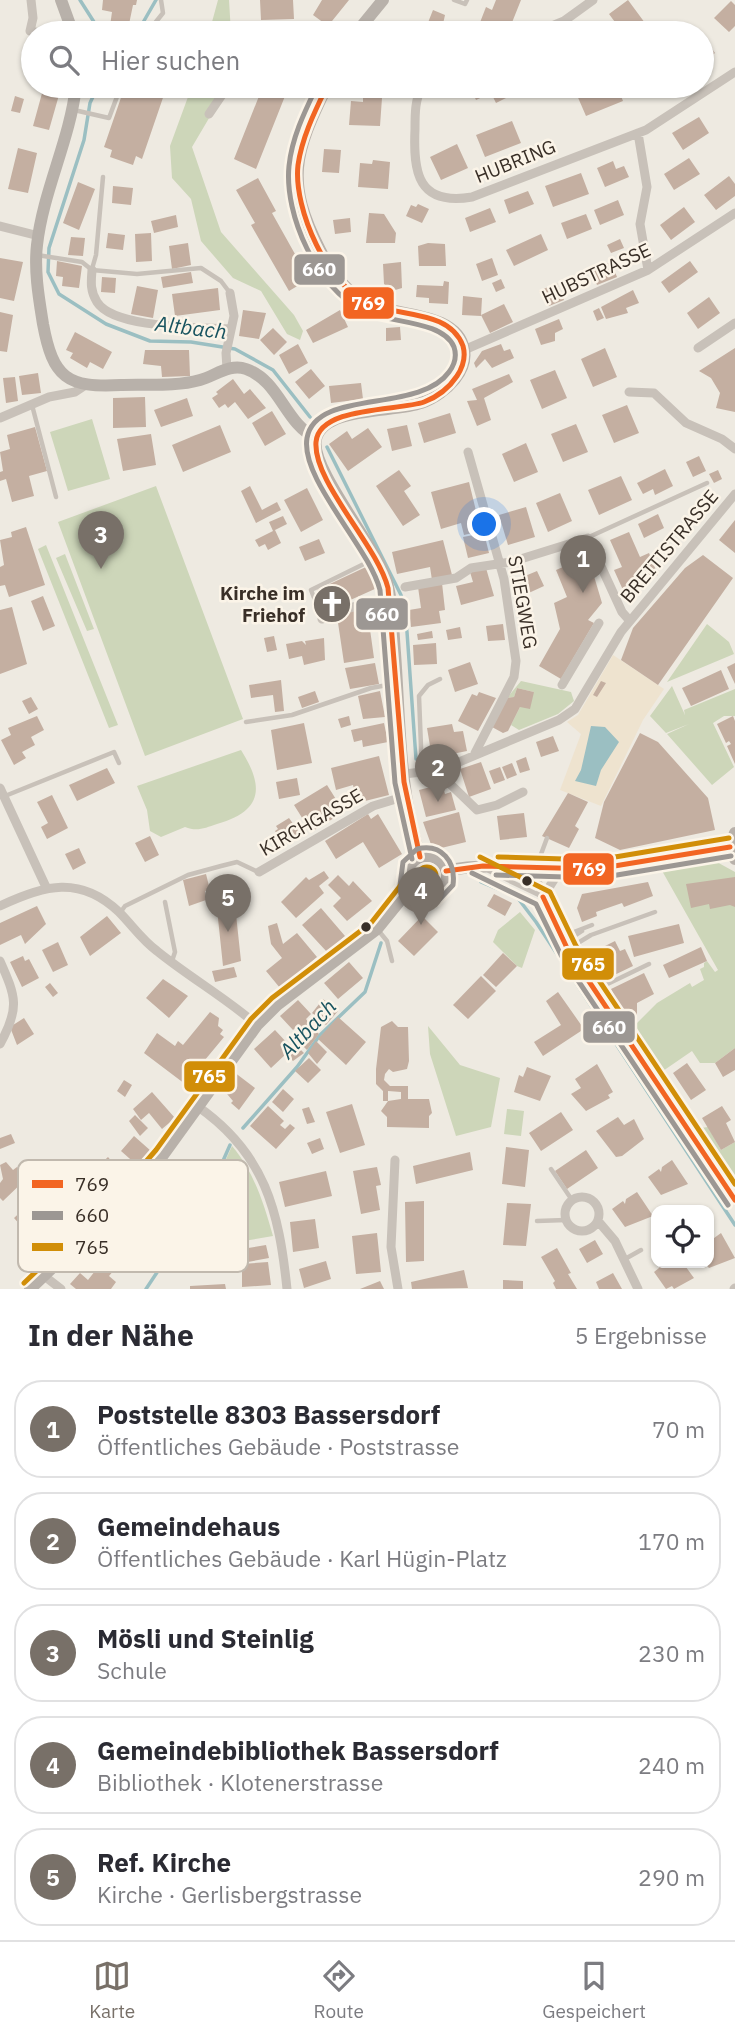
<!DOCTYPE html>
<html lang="de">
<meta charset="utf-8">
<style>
body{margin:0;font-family:"IBM Plex Sans",sans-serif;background:#f7f7f7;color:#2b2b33}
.controls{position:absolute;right:21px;bottom:21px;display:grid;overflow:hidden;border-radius:14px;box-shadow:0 2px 5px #0004}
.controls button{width:63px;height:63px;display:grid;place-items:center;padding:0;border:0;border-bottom:2px solid #e1e1e2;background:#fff;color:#2b2b33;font:35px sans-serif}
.you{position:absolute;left:485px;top:525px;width:24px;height:24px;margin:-18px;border:5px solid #fff;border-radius:50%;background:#1a73e8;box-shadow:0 0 0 10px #1a73e833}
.badge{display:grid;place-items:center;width:46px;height:46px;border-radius:50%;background:#787068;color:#fff;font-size:23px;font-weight:700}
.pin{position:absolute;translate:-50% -58px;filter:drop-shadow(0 2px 4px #0008)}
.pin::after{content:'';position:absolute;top:37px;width:24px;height:21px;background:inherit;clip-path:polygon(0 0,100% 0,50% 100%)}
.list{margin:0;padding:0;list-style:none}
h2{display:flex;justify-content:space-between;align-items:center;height:91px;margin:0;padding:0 28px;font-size:30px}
h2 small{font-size:23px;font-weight:400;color:#7c7c81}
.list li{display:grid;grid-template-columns:46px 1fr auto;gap:21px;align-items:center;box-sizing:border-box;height:98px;margin:0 14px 14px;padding:0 14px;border:2px solid #e1e1e2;border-radius:28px}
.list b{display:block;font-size:26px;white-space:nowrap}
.list p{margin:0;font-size:23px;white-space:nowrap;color:#7c7c81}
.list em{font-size:23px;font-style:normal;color:#7c7c81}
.icon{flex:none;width:38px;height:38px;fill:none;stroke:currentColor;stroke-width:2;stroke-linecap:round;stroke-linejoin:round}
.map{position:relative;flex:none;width:735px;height:1289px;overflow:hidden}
.search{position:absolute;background:#fff;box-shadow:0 2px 5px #0004;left:21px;right:21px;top:21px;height:77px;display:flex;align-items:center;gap:18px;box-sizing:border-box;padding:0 24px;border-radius:38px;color:#7c7c81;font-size:26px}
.sheet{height:651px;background:#fff}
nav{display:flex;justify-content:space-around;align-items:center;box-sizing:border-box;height:98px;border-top:2px solid #e1e1e2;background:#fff;font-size:19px;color:#7c7c81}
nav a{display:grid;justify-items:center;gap:4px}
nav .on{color:#787068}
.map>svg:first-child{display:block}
</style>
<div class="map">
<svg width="735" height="1289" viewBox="0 0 735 1289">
<rect width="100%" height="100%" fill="#eeeae1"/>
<path fill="#cdd6b9" d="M218,0H229L231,33H209Z
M192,86H228L192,147L221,232L294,315L303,331L300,340L287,334L261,291L233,278L201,241L191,199L172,178L170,146Z
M92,419L110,479L68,491L50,432Z
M156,486L243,719L145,756L58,522Z
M46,545L118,725L109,728L38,549Z
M65,554L94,629L87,631L56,558Z
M707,624L729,642L734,654L667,682Z
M521,681L571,692L574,701L558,714L519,730L511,725L520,707L534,692L517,688L514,697L507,698Z
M672,686L685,715L684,710L735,689V716H724L713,723L734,767L712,785L667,734L689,724L666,733L650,716Z
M241,750C265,788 262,811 217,824C205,828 197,832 185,827L161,837L150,831L147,810L137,786Z
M697,861H715L735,872V1048L715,1063H700L692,1051L660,1073L631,1029L657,1003L690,983L692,987L704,980L700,969L704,967V963L707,961L715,972L718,970L661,869Z
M520,912L535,930L522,968L517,966L493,942L498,930Z
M428,1026L460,1065L500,1078L491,1127L456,1136L430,1054Z
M507,1109L524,1111L521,1136L504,1134Z
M696,1122L701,1128L708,1127L721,1150L735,1142V1175L732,1177L726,1173L693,1124Z
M232,1146C254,1172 264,1204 273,1236L238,1242L233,1224L203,1210Z"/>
<path fill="#eee3cf" d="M613,655L664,689L643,720L601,806L560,790L581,734L567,722L578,715Z"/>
<path fill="#9bbfc2" d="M591,726L605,727L619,742L601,770L596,786L575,781L581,770Z"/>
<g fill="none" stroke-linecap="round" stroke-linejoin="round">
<path stroke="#9bbfc2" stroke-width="3.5" d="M80,0L101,33
M137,33L156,0
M98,86L90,103L84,140L49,248L48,272L59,294L106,324L150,341L191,342L235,349L273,370L310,417
M327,447L401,595L407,632L416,759
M481,882L517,897L536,922L735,1225
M243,1128L297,1067L320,1035L365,992L381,943
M146,1289L207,1197L230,1145"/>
</g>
<path fill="#c4afa1" d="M103,0H137L136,5H133L128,29L110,26L112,12L102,10Z
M260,0H293L294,19L261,20Z
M322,0H349L328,26L313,15Z
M496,0H521L509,30L493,24L491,30L479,25L486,7L492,10Z
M628,0L645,23L632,33H623L609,14Z
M731,1L735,5V26L729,32L714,18Z
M433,10L445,15L441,33H419L423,23L427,25Z
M592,22L596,33H565Z
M163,24L188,33H160Z
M702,36L715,53L702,63Z
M44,86L61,88L49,130L33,126Z
M125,86H167L142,159L136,156L133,165L110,157L112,150L104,147Z
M263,86H289L256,169L234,159Z
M458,86H501L506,98L496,103L491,93L476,100L471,89L461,93Z
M593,86H617L623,101L586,116L576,93Z
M640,86H669L644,96Z
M15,96L24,99L20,113L11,111Z
M363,97L382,98L380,126L349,125L351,101L363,102Z
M699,117L709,133L683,150L672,133Z
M512,121L521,143L485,157L476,135Z
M457,144L468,168L441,180L430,157Z
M18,148L37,153L28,193L8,189Z
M324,149L341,150L339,173L322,172Z
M689,158L700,174L674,190L664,174Z
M373,160L390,162L388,189L358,187L360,163L372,164Z
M613,161L616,169L624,166L629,177L605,187L597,168Z
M581,173L589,194L553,207L545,186Z
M729,176L735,184V196L716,210L704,195Z
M258,178L276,211L272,213L309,279L289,291L251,225L255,223L236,190Z
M78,182L95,189L79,230L63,223Z
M113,186L133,188L131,205L112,203Z
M528,191L534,204L509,214L504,200Z
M618,200L624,215L600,225L594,210Z
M418,204L429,209L422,223L406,216L411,205L416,207Z
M684,207L695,222L671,240L660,225Z
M490,208L496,222L470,232L465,218Z
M369,213L384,214L396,233L395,243H366Z
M586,214L592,229L567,239L561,223Z
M176,215L178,227L154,233L151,221Z
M350,218L351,232L335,234L333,220Z
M108,233L125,235L123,250L106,248Z
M151,233L152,261L136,262L135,234Z
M541,234L548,250L514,266L506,250Z
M71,237L85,238L83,256L68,255Z
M620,239L624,248L611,253L607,245Z
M188,243L191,265L172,269L169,246Z
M428,243L445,244L446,266H419L418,246Z
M0,258L23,262L14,301L0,298Z
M492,258L498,275L482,281L476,264Z
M57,261L82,266L79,288L62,286L63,277L56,276Z
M690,261L698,272L669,293L661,282Z
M401,262L402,288L392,291L384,284L383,264Z
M611,262L617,277L597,285L591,269Z
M191,272L193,283L163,288L161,277Z
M102,277L116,278L115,293L101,292Z
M501,279L505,288L496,292L492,283Z
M444,281L449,282L448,304L429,303V298L416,297L417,285L443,286Z
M557,283L564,300L549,306L539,291Z
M137,286L158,290L153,318L131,314Z
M218,288L220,310L175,316L172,294Z
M633,290L639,303L626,308L628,313L606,319L601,307Z
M463,296L482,298L481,316L462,315Z
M709,297L720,313L698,329L687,313Z
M504,304L513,322L490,333L481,315Z
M599,308L604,318L597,321L593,311Z
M243,310L266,313L259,339L239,336Z
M340,310L348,327L313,343L306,330Z
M0,312L13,315L7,352L0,351Z
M559,319L563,329L555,333V341L541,345L535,329Z
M400,327L401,340L386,341V328Z
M273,328L287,342L274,355L260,340Z
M75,332L112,352L103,369L90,362L87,368L70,358L73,353L66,350Z
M298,344L308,363L289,374L279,355Z
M501,344L504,351L510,349L514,358L492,368L485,359L476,368L474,363L482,351Z
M605,348L617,377L593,387L581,359Z
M735,348V412L716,408L720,393L711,378L699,371Z
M145,350H189L190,376L162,377L161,366L143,364Z
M311,369L325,386L309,399L295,382Z
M555,370L567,398L542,409L530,380Z
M38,373L41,393L22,395L19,376Z
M509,374L513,382L484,398L491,420L477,426L467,401L477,400L472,389Z
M15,377L18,401L6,403L3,378Z
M233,379L244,394L250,389L266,408L248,419L235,402L228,408L225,404L219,408L212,398L218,394L216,392Z
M361,383L363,399L331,403L329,386Z
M145,397L146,427L113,428V398Z
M187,398L193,416L161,427L154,410Z
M627,405L639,433L614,443L602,415Z
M272,411L286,434L265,446L252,423Z
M450,413L456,433L424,443L418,423Z
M576,424L588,452L563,462L551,434Z
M220,425L231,452L183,472L172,445Z
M407,425L412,446L392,451L387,429Z
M35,427L47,471L29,476L34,496L12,502L6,479L0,481V472L3,471L0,452L10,449L7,435Z
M368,428L382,447L348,471L329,444L347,431L352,439Z
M151,434L156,465L123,471L117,439Z
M526,443L538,472L514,482L502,454Z
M699,456L706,471L693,477L686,462Z
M665,469L673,486L655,495L653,489L643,494L637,483Z
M399,470L411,486L404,491L420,515L403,526L376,486Z
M718,470L722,479L714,483L709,474Z
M621,476L632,500L599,515L588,490Z
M469,482L478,519L475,520L477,532L464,535L461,523L441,529L431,492Z
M250,486L262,510L277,502L281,510L256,523L241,491Z
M307,488L323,520L301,532L284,500Z
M560,493L572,521L548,532L536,503Z
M526,507L535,537L508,545L499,515Z
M658,514L664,528L644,538L638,524Z
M283,516L287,524L273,531L269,522Z
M735,520V553L719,540Z
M26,527L45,585L9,597L5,585L0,586V567L4,565L0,540L12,537L11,532Z
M275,530L281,543L268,550L265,544L259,547L255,540Z
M629,532L640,557L649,553L658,575L623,590L614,570L622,567L610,540Z
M484,533L489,553L468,558L463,537Z
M319,539L325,553L305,561L299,547Z
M443,540L452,575L432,580L430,567L397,574L392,552Z
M703,555L733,578L658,685L621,660L633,628L685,568Z
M588,556L602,603L588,620L594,623L561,679L539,666L560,629L554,603L567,597L556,570Z
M368,566L377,588L326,611L317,590Z
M486,568L494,596L461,605L456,586L473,582L470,572Z
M537,571L544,586L520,597L513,581Z
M442,583L445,610L439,611L441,623L411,627L409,610L421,608L418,587Z
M43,596L55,626L43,631L31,601Z
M12,607L27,664L0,674V610Z
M367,608L374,658L344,663L337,616L350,610Z
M503,624L505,640L488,641L486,626Z
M460,627L462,638L448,640L446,630Z
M432,631L433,638L418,640L417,634Z
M274,636L277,650L267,652L264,638Z
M324,638L325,660L304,665L302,656L289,659L286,644L302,641L306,645L305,641Z
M436,643L437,664L414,665L413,645Z
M470,662L478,684L455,692L448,670Z
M375,663L379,684L350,689L345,668Z
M735,663V684L727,667Z
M721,670L729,689L691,706L682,688Z
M281,680L284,711L275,712L273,695L251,698L249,685Z
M601,681L606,683L597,697L593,695Z
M517,688L534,692L530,709L520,707L508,731L503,733L492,727L507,698L514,697Z
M315,691L319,702L302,708L298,697Z
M380,691L385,717L363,719L358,696Z
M479,692L496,698L478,731L458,721L472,694L477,696Z
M31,697L38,709L29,714L22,701Z
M37,716L44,730L31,737L35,745L22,752L26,758L14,765L1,740L11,735L8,728Z
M349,716L351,725L341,728L338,719Z
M733,716L735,721V764L727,746L731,744L729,741L726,743L717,724Z
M304,723L312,763L277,770L271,730Z
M384,723L388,742L363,747L362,740L354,742L351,730Z
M452,724L454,732L463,731L467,751L432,758L427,728Z
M640,733L658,742L708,798L715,830L620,850L595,838L604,802Z
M553,736L559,751L541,757L536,742Z
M379,756L389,795L357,803L353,785L336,790L331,768Z
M526,757L530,770L520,773L516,761Z
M481,762L491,789L469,797L460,769Z
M512,763L517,775L507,779L502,767Z
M500,767L505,780L494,784L489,771Z
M107,768L115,783L77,801L69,785Z
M297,778L300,795L279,799L276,782Z
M442,784L445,794L451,792L456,810L426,817L419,790Z
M327,785L344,812L311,832L294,805Z
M568,793L588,802L575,826L579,829L569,848L542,836Z
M52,795L68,828L47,839L41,827L48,823L37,802Z
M459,812L466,842L433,850L423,822Z
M524,813L527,837L500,840L497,816Z
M368,814L371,819L378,814L402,854L379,868L363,842L336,859L325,841Z
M289,818L301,835L284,845L275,831L278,829L276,826Z
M150,836L159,855L145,862L135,843Z
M79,848L86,863L73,870L65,854Z
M324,871L329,878L319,886L324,893L296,918L281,902L306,877L309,880Z
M206,874L210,890L205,891L206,900L189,906L183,880Z
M338,875L349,886L353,881L372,901L347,921L333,906L341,898L328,885Z
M735,877V907L730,905L710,909L709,904L691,908L686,884Z
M648,882L653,896L624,907L622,903L596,912L597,916L582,922L577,908L582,894Z
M494,894L512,903L505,916L487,906Z
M235,905L241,961L223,966L217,909Z
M37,906L46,924L25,944L21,935L0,945V923Z
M321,908L345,936L327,952L302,925Z
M107,916L121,933L90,956L80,937Z
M422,916L438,932L414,956L398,941Z
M277,923L283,944L297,933L317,957L280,988L266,971L282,958L271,944L268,926Z
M679,924L684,943L634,957L628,936Z
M615,941L620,951L625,949L633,966L604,980L591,953Z
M58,942L68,965L53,972L42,950Z
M701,947L707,961L669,978L663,965Z
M503,953L517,966L496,987L483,975Z
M23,956L25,961L29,959L39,978L22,987L10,962Z
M349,962L363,978L338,999L324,983Z
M234,967L237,977L215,982L212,971Z
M644,973L654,994L637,1003V1015L629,1019L625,1010L622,1012L611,989Z
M481,976L496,991L468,1019L453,1005Z
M163,979L188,996L169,1018L146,998Z
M50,983L58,993L53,997L45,987Z
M558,992L584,1029L543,1056L534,1042L561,1025L546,1001Z
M323,999L338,1011L326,1025L312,1013Z
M298,1000L311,1014L306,1019L311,1026L300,1032L296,1027L293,1030L280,1016Z
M210,1012L219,1018L218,1026L223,1030L220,1034L224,1037L185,1084L144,1053L157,1033L175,1046L178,1041L183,1045Z
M338,1017L366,1042L346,1065L318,1039Z
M24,1018L34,1034L17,1045L10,1027Z
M392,1021L398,1027H408L409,1061L407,1069L393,1072L389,1069L385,1074L384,1080L390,1086H408V1099H429L432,1113L429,1116V1128L387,1127V1117L381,1111L388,1101L401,1099V1092L388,1091V1101H383V1091L376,1084V1069L381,1027Z
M275,1030L289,1045L293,1042L304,1053L293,1061L286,1054L271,1068L254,1049Z
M315,1030L319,1034L307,1050L300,1043Z
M316,1041L327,1052L317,1064L308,1053Z
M735,1048V1070L723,1077L715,1063Z
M309,1058L321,1070L308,1083L295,1071Z
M687,1063L706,1090L691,1100L673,1073Z
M597,1064L613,1092L608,1095L610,1098L586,1111L571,1094L581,1088L575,1079Z
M527,1067L551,1076L540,1101L514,1092L519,1075L523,1077Z
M234,1072L255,1088L239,1110L231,1103L233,1101L222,1088Z
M124,1080L132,1085L125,1097L117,1091Z
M283,1089L294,1099L283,1112L272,1102Z
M152,1092L175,1118L162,1129L149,1113L141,1120L133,1109Z
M352,1104L365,1145L340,1153L326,1112Z
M268,1106L284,1121L280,1125L285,1129L290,1124L295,1128L276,1149L250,1126Z
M722,1106L731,1120L726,1123L735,1142L721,1150L702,1118Z
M309,1107L315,1122L307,1124L302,1109Z
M561,1112L573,1130L541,1151L529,1133Z
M135,1115L148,1128L140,1136L129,1121Z
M618,1117L624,1125L634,1119L644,1139L622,1156L616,1157L596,1131Z
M11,1134L15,1143L0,1149V1138Z
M134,1136L151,1151L138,1166L121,1151Z
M320,1138L324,1149L312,1154L307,1143Z
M506,1147L529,1150L525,1187L502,1184Z
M586,1150L598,1168L567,1189L555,1171Z
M470,1152L473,1170L416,1184L413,1166Z
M108,1157L119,1170L107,1181L96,1168Z
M672,1160L688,1184L661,1195L648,1177L659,1169L661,1172L662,1167Z
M6,1162L13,1170L17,1167L28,1177L3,1201L0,1198V1183L3,1179L0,1165Z
M377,1167L381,1185L376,1186L380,1210L361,1214L353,1171Z
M66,1170L92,1198L77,1213L75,1217L80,1222L65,1236L59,1230L41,1248L14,1218L29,1204L47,1224L69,1204L50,1185Z
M326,1171L332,1196L285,1207L279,1182Z
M637,1192L653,1216L625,1227L612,1209L623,1201L625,1204L626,1199Z
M424,1201V1261L406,1262L405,1202Z
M507,1203L531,1204L526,1246L503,1245Z
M315,1219L319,1248L293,1252L290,1222Z
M377,1233L381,1272L356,1274L352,1236Z
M721,1233L735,1258L709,1268L705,1263H709L710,1241Z
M595,1240L603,1254L587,1263L579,1249Z
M266,1245L269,1258L248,1262L244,1259L242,1249Z
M557,1248L571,1273L568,1274L577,1289H556L553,1283L555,1281L541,1257Z
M116,1249L124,1258L109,1276L116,1282L111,1289H76L70,1284L80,1273L88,1280L95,1271L87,1264L96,1252L106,1261Z
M326,1261L331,1279L304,1288L299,1269Z
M268,1262L271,1285L242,1287V1264Z
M668,1263H683L694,1278L674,1289L672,1286L666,1289L654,1272L664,1264L666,1267Z
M464,1270L468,1288L412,1289L411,1282Z
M613,1273L622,1289H599L596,1282Z
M503,1280L523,1281V1289H503Z
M380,1281L384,1289H360Z
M225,1284L226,1289H190V1286Z"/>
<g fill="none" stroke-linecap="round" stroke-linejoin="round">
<path stroke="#c8c1b9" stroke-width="4.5" d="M454,0L465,4L467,0
M147,33L163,13L161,0
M74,110L109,118L121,86
M37,255L82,262L92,270L137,274L201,268L221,281L230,293
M92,269L96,255L103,177
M32,405L56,497
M589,537L707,483
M322,618L311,590L374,559
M246,722L292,715L371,688L393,684
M422,772L419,696L428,685L440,679
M5,796L114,752L119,763
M537,865L547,838
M489,871L541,896
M165,902L175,952L172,961
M120,913L125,906L188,875L221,866L237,862L258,872
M378,930L387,941L392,961
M561,937L592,925
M564,943L582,931
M568,949L591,935L655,912
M565,977L578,967
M595,990L649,964
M551,1169L572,1200
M537,1221L566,1220
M625,1259L641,1250"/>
<path stroke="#c8c1b9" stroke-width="9" d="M31,0L33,18L30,31L40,33
M62,33L72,31
M535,33L564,21L593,0
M422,86C415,100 415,113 415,129C413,173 418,206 472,197L646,130L735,72
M209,114L228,86
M638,133L647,187L640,224L648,270
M0,226L39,236
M92,270C91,282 90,291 97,302C114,329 201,327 231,329
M698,348L735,323
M464,350L648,270L735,213
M227,369L226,353L234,316L230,293
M629,392L654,393L686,423L722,439L735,449
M0,418L49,397L75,392L84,386
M468,452L504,579L516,661L514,677L475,753
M405,587L456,578L471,568L511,562L588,538L622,612L630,621
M322,619L349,608L390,599
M562,685L599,623
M440,770L447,781L477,810L497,805L523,792
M404,774L440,770L559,720L575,709L621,632L735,494
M0,788L46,887
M537,870V881L560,938L735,1200
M259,872L373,806L406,796
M543,897L560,870
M0,906C44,885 80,875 119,912C132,925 142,940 157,951C189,977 226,998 257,1025
M0,961C16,997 20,1008 0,1044
M197,1106C265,1153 279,1211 287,1289
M395,1160L391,1247L398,1289
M565 1214a17 17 0 1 1 34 0a17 17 0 1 1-34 0Z
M598,1221L615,1241L638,1289
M43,1275L61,1289
M734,1289L735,1288"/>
<path stroke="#b8b1aa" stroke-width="12" d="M61,0L73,33
M356,33L383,0
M76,86C70,140 43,191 37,245C34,271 39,299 43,324C53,378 67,388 121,385C147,384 175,387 200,380C215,376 230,363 246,369C280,381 285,424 316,438
M327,86C294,153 285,182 320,250C331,272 347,293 369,304C396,316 458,312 464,350C466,360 461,371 455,379C447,389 434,399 421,403C395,413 323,406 316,439C309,467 376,547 386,579C393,602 393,629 395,653C400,721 399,792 420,857
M735,833L730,847L735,859
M407 876a20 20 0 1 1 40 0a20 20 0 1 1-40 0Z
M446,871C495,860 546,872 596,869C641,867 684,849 730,847
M30,1289L129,1194L163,1155L257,1025L277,1005L377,929L411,887"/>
<g stroke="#fbf4e8" stroke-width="10">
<path id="bus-1" d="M327,86C315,111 302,137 298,165C293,209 328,287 370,304C400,317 450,310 463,346C466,357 463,367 457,376C449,388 437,397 424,402C399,411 319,406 316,442C313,482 377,545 388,588L404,782L420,857
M446,871L483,866L596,869L730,847
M543,897L568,950L735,1200"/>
</g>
<g stroke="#fbf4e8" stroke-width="10">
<path id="bus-2" d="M317,86C305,111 292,137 289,166C284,215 317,288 363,311C387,323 443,320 454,347C457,356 455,364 449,372C419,414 316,388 307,438C300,479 369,547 380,590L395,783L412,859
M472,873L536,904L561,955L728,1205
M496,875L599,878L731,856
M433,904L411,899L400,885L403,862L417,849C442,843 456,862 453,885L437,902"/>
</g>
<g stroke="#fbf4e8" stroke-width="10">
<path id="bus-3" d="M480,857L550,892L576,946L735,1184
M498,857L597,860L729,838
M418 876a9 9 0 1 1 18 0a9 9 0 1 1-18 0Z
M24,1283L123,1188L156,1150L251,1019L272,998L371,923L404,881"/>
</g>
<use href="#bus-1" stroke="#f26522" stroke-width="5"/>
<use href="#bus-2" stroke="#9c9793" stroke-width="5"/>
<use href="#bus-3" stroke="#d18e08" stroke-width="5"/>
</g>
<defs>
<g id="church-disc" transform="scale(2.0125)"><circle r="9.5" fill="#787068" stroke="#fbf4e8"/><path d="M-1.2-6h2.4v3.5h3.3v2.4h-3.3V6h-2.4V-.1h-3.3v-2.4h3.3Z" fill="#fff"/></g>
</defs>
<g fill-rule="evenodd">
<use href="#church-disc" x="332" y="604"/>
</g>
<g fill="#392f27" stroke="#fbf4e8" stroke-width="2.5">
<circle cx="527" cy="881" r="6"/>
<circle cx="366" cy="927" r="6"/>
</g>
<g text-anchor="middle" stroke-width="5" stroke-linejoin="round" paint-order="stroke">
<g font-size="19" fill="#392f27" stroke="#fbf4e8">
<text transform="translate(515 161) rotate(-22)" y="7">HUBRING</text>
<text transform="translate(596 273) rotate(-25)" y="7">HUBSTRASSE</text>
<text transform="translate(669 546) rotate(-50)" y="7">BREITISTRASSE</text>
<text transform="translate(523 602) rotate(80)" y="7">STIEGWEG</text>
<text transform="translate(311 822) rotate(-30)" y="7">KIRCHGASSE</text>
</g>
<g font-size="19" font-weight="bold" fill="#392f27" stroke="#fbf4e8" text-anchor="end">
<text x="305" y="600">Kirche im<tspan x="305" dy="22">Friehof</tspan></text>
</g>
<g font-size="21" font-style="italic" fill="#18535f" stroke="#fbf4e8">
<text transform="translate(191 328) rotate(7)" y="7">Altbach</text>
<text transform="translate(308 1029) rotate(-47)" y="7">Altbach</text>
</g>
</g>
<rect x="18" y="1160" width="230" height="112" rx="10" fill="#fbf4e8" stroke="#c1b9ae" stroke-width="2"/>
<rect x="32" y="1180" width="31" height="8" fill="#f26522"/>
<rect x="32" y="1211" width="31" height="9" fill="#9c9793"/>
<rect x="32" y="1243" width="31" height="8" fill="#d18e08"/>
<g font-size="19" fill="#392f27">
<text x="75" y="1191">769</text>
<text x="75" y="1222">660</text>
<text x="75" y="1254">765</text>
</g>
<g stroke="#fbf4e8" stroke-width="2.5">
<rect x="293" y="253" width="53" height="33" rx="7" fill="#9c9793"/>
<rect x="342" y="286" width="53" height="34" rx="7" fill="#f26522"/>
<rect x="355" y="597" width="54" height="34" rx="7" fill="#9c9793"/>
<rect x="562" y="852" width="53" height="34" rx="7" fill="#f26522"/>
<rect x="561" y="947" width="54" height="34" rx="7" fill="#d18e08"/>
<rect x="582" y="1010" width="54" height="34" rx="7" fill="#9c9793"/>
<rect x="183" y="1060" width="53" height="33" rx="7" fill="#d18e08"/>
</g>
<g font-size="19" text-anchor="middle" font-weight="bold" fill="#fff">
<text x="319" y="276">660</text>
<text x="368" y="310">769</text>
<text x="382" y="621">660</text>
<text x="589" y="876">769</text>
<text x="588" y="971">765</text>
<text x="609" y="1034">660</text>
<text x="209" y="1083">765</text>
</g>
</svg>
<div class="controls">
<button><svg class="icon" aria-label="locate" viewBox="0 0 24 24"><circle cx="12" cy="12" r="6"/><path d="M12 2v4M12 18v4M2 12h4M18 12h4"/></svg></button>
</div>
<div class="you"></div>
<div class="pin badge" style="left:583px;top:593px">1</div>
<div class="pin badge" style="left:438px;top:802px">2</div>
<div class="pin badge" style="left:101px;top:569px">3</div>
<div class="pin badge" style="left:421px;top:925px">4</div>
<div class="pin badge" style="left:228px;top:932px">5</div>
<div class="search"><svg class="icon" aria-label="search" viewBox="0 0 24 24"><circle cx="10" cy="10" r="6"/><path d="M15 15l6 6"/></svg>Hier suchen</div>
</div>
<section class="sheet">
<h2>In der Nähe<small>5 Ergebnisse</small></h2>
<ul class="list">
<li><span class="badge">1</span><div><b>Poststelle 8303 Bassersdorf</b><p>Öffentliches Gebäude · Poststrasse</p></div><em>70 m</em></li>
<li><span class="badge">2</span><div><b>Gemeindehaus</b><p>Öffentliches Gebäude · Karl Hügin-Platz</p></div><em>170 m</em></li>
<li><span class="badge">3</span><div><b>Mösli und Steinlig</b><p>Schule</p></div><em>230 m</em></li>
<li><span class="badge">4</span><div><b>Gemeindebibliothek Bassersdorf</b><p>Bibliothek · Klotenerstrasse</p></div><em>240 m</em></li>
<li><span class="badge">5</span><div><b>Ref. Kirche</b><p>Kirche · Gerlisbergstrasse</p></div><em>290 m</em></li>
</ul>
</section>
<nav>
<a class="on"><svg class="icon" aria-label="map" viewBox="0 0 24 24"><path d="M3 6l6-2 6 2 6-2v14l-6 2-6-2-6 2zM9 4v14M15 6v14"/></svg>Karte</a>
<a><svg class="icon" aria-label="directions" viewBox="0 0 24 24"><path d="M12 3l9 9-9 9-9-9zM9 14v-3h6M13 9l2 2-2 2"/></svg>Route</a>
<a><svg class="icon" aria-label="saved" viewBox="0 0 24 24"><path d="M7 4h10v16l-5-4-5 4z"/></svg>Gespeichert</a>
</nav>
